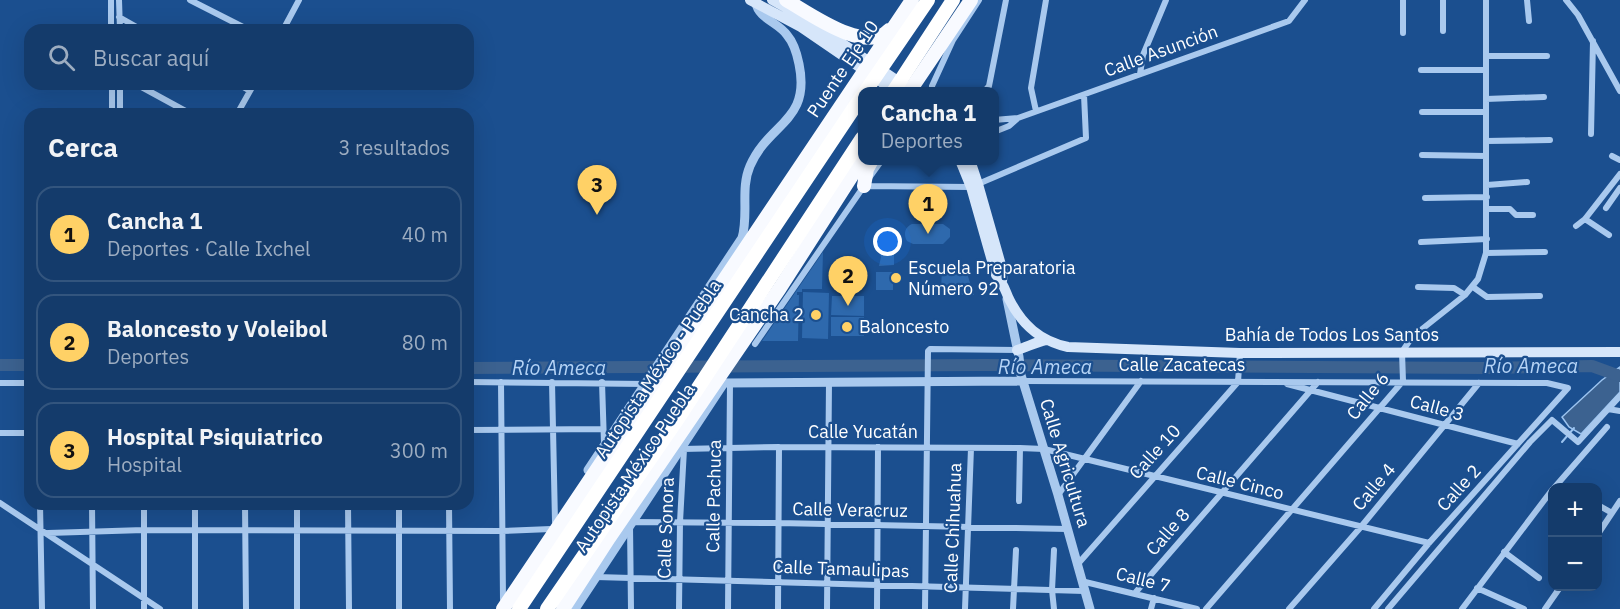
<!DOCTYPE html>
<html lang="es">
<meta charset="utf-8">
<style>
body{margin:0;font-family:"IBM Plex Sans",sans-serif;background:#214673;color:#f1f3f6}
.controls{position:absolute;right:18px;bottom:18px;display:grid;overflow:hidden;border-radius:12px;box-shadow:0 6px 24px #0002}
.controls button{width:54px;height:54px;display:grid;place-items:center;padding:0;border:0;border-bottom:2px solid #33557e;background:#143b6b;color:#f1f3f6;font:30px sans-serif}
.you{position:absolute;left:888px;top:242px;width:21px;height:21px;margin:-15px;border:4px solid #fff;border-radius:50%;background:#1a73e8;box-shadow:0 0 0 9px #1a73e833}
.badge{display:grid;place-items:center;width:39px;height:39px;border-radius:50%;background:#ffd166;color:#111;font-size:20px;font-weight:700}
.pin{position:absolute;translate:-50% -50px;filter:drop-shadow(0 2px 3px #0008)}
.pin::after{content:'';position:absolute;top:32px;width:21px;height:18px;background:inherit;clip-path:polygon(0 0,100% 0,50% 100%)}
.popup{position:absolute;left:858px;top:87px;width:141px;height:78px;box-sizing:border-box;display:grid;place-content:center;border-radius:12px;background:#143b6b;filter:drop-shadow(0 2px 4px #0005);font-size:20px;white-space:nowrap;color:#9dadc1}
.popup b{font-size:22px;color:#f1f3f6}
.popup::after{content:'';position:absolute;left:50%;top:100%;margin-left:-12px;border:12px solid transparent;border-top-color:#143b6b}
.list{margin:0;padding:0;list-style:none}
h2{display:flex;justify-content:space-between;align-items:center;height:78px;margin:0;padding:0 24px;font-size:26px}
h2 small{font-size:20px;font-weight:400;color:#9dadc1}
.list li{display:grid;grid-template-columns:39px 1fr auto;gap:18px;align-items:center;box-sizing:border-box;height:96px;margin:0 12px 12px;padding:0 12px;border:2px solid #33557e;border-radius:18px}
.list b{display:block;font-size:22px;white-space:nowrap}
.list p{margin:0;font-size:20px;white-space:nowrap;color:#9dadc1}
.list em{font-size:20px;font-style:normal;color:#9dadc1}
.icon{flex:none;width:33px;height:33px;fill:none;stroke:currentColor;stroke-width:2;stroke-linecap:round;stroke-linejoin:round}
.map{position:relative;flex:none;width:1620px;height:609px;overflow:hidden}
.search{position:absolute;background:#143b6b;box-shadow:0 6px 24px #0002;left:24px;top:24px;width:450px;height:66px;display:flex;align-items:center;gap:15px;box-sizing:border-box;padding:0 21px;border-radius:18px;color:#9dadc1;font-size:22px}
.panel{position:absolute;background:#143b6b;box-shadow:0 6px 24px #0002;left:24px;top:108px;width:450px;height:402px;border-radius:18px}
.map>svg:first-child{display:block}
</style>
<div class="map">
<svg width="1620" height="609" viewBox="0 0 1620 609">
<rect width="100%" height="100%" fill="#1b4f8f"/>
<path fill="#2e69ad" d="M912,224H943L950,229V237L943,244H913L907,241C903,234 905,227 912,224Z
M878,248L894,252V265L879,266L881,257Z
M823,252L822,289H802V292H797V295H799L798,341H762Z
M961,263V267H965L974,295L941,294L942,265Z
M876,272H893V290H876Z
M803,292L829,293L828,339L802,338Z
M832,296H864V316L831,315Z
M831,317H864V336H831Z"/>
<path fill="#3c6290" stroke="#9cc4f0" stroke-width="1.5" d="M1620,367V392L1581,434L1569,427L1562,417L1602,380Z"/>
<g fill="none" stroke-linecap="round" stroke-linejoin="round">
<path stroke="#9cc4f0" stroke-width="2" d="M1562,442L1574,428"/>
<path stroke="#3c6290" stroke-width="12" d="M0,365H30
M468,368L984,365L1487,368L1592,366L1620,376"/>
<path stroke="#a9c9ee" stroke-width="6" d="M111,0V30
M119,0L120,30
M190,0L249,30
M1403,0V33
M1527,0L1529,21
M1566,0L1578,15L1620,91
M119,17L142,30
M283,30L299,0
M1443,31V0
M1487,56H1547
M1421,70H1486
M1140,74L1143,55L1166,0
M112,84V114
M120,84V114
M136,84L191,114
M238,84L250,91
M932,86L953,40L979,0
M984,92L989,86L1006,0
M1486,99L1544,97
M1036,111L1031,88L1046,0
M1422,112H1486
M237,114L254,84
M994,120L1018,118L1289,21L1305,0
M994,132L1009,126L1017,119
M1591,134L1593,41
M1486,141L1550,140
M1422,155L1486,156
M1612,156L1620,160
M869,178L882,160
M1487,185L1527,182
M864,186L971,187L978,184L1086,138L1084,95
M1425,198L1487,197
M1606,208L1620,188
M1487,209H1510L1516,215H1533
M1585,219L1609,235
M1576,226L1585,219L1620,174
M1421,242L1487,239
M1486,253L1545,252
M1418,287L1454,288L1465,295
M1473,287L1487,297L1540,296
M755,344L864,186
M1023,381L1547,383L1568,388L1429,543L1374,609
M468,382L646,384
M501,382L503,599
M552,382L555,522
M602,382L604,444
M0,383H30
M1287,384L1518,444
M1608,409L1620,411
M468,430L603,429
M0,433H30
M682,449L779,447L1020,448L1044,449L1429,543
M1554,488L1607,427
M1058,495L1141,381
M1019,501L1020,448
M0,503L160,609
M40,504L42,609
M92,504L93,609
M144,504V609
M245,504L246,609
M297,504V609
M348,504L349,609
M449,504L450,609
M1598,505L1612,513
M632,522L778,523L1068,529
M630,525L631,609
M48,533L144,530L502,531L551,529
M1598,534L1620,501
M1054,550L1052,590L1054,609
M1504,552L1539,578
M1077,565L1238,382L1240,353
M596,577L1084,591
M1081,581L1197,609
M1477,588L1524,609
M1135,593L1318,382
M195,609V504
M399,609V504
M679,609L680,522L684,449
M728,609L730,383
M778,609L779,447
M827,609L829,382
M877,609L878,447
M925,609L928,351L930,349L1017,350
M965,609L971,448
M1013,609L1016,550
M1151,609L1154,598
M1206,609L1403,381L1402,352L1412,337L1465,295L1478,279L1486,253V0
M1289,609L1360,528L1479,383
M1388,609L1530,442L1552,420L1578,442L1620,396
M1462,609L1552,490
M1545,609L1561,586"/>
<path stroke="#a9c9ee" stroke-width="9" d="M1007,299L1019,357L1021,375L1058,495L1090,609
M588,470L742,238C749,214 740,189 750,166C769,122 811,122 799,64C797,54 794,43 787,35C779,23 758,18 756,3
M575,609L724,383L1023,381"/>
<path stroke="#d6e6fa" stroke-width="10" d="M750,0L801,27L896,92
M772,0L806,19L905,86
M960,160L971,187L996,275C1003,282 1005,290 1009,299C1022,325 1040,341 1068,347L1240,353L1620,352
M970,160L978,184L1003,272L1002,281
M1017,350C1027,347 1036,342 1046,340"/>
<path stroke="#f8faff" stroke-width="14" d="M786,0C809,13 866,55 889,30
M909,92L971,0
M864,186L867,169L872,160
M503,609L912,0
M563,609L609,538L780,288L862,160"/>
<path stroke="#fff" stroke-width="14" d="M865,92L928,0
M893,92L953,0
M519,609L862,96
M547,609L677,420L862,138"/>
</g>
<g fill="#ffd166" stroke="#1b4f8f" stroke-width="2">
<circle cx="896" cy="278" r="6"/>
<circle cx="816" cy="315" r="6"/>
<circle cx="847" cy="327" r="6"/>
</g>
<g text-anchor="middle" stroke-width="4.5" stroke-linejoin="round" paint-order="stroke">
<g font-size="18" fill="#fff" stroke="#1b4f8f">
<text transform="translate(1161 51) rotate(-20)" y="6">Calle Asunción</text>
<text transform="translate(843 69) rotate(-56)" y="6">Puente Eje 10</text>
<text x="1332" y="341">Bahía de Todos Los Santos</text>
<text x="1182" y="371">Calle Zacatecas</text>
<text transform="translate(658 369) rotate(-56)" y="6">Autopista México - Puebla</text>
<text transform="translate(1368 396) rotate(-51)" y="6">Calle 6</text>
<text transform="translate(1437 408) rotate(15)" y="6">Calle 3</text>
<text x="863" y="438">Calle Yucatán</text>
<text transform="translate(1155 452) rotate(-48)" y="6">Calle 10</text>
<text transform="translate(1065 463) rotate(73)" y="6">Calle Agricultura</text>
<text transform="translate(635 468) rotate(-56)" y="6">Autopista México Puebla</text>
<text transform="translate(1240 483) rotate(14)" y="6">Calle Cinco</text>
<text transform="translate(1374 487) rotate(-50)" y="6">Calle 4</text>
<text transform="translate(1459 488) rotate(-48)" y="6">Calle 2</text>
<text transform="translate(714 496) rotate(-89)" y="6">Calle Pachuca</text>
<text transform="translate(850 510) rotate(1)" y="6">Calle Veracruz</text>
<text transform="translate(666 528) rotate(-88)" y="6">Calle Sonora</text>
<text transform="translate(953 528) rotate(-88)" y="6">Calle Chihuahua</text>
<text transform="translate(1168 532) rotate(-49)" y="6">Calle 8</text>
<text transform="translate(841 569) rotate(2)" y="6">Calle Tamaulipas</text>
<text transform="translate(1143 580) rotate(14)" y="6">Calle 7</text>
</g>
<g font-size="18" fill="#fff" stroke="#1b4f8f" text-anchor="start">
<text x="908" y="274">Escuela Preparatoria<tspan x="908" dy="21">Número 92</tspan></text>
<text x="804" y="321" text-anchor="end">Cancha 2</text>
<text x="859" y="333">Baloncesto</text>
</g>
<g font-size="20" font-style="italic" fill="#b5d3f5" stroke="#1b4f8f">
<text x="1531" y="373">Río Ameca</text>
<text x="1045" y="374">Río Ameca</text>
<text x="559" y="375">Río Ameca</text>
</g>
</g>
</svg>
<div class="controls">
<button>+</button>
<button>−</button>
</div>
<div class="you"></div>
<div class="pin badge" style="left:928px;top:234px">1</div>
<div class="popup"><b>Cancha 1</b>Deportes</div>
<div class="pin badge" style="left:848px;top:306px">2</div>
<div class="pin badge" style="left:597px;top:215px">3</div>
<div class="search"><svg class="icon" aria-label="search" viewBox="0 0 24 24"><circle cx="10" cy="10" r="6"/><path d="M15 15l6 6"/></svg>Buscar aquí</div>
<section class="panel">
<h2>Cerca<small>3 resultados</small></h2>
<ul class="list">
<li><span class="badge">1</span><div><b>Cancha 1</b><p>Deportes · Calle Ixchel</p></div><em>40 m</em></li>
<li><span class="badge">2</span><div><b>Baloncesto y Voleibol</b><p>Deportes</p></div><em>80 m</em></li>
<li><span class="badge">3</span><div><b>Hospital Psiquiatrico</b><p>Hospital</p></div><em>300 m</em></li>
</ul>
</section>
</div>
